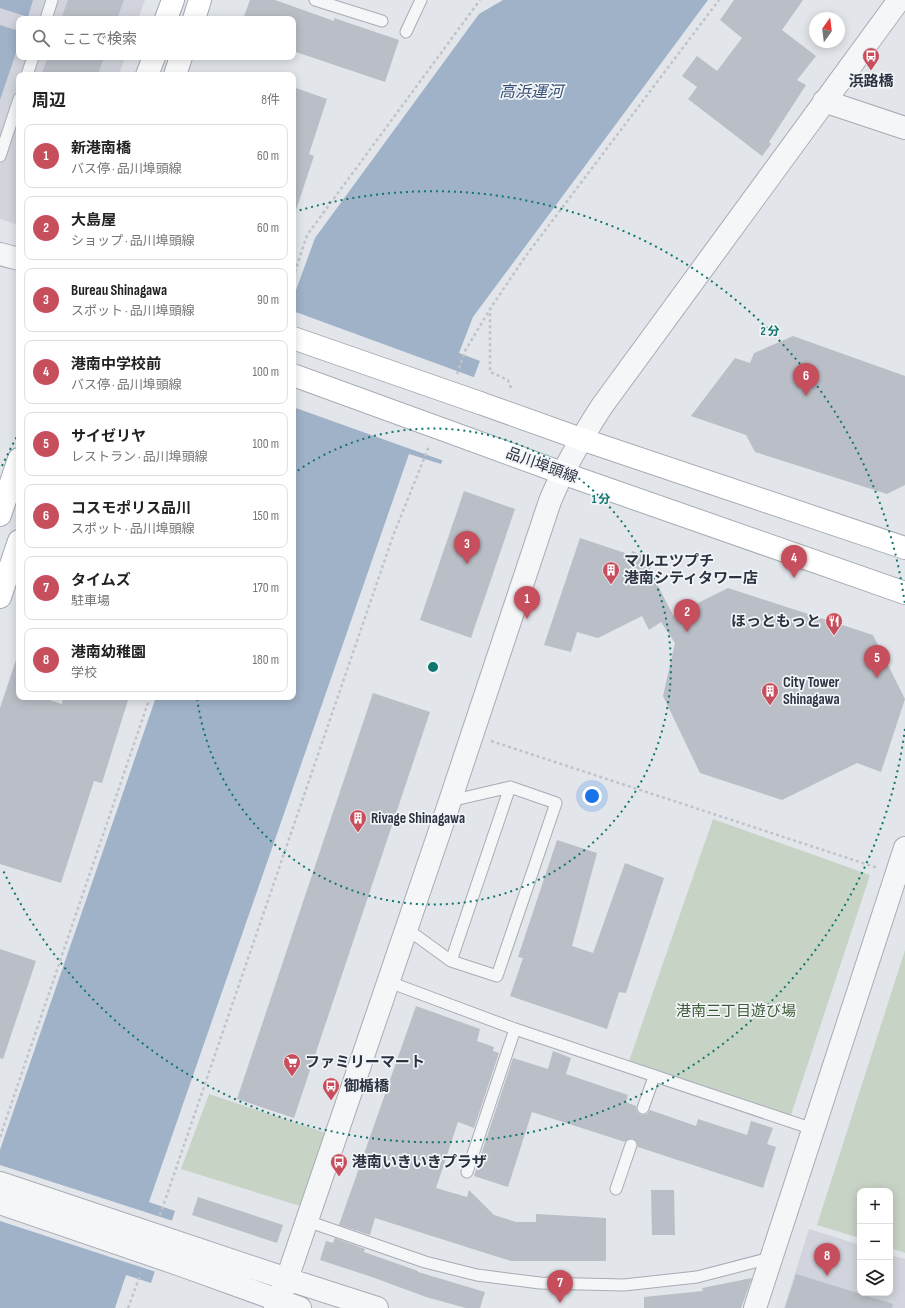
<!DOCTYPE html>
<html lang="ja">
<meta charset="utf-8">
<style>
body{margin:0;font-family:"Sofia Sans Condensed","Noto Sans JP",sans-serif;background:#f2f2f2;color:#222}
.controls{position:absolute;right:12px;bottom:12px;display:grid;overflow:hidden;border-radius:8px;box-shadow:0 2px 10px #0003}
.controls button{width:36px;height:36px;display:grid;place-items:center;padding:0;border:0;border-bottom:1px solid #e0e0e0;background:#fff;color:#222;font:20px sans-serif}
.compass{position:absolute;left:809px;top:12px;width:36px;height:36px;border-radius:50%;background:#fff;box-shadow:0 2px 10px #0003;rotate:14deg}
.you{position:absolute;left:592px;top:796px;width:14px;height:14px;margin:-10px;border:3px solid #fff;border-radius:50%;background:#1a73e8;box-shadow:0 0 0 6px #1a73e833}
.badge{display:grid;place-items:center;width:26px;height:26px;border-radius:50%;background:#c74f5d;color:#fff;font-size:13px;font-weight:700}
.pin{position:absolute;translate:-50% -33px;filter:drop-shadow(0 1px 2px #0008)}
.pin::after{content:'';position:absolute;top:21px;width:14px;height:12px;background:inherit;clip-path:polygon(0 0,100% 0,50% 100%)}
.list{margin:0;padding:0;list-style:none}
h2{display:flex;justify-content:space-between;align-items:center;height:52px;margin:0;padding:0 16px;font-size:17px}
h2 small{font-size:13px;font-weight:400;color:#767676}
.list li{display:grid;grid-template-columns:26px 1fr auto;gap:12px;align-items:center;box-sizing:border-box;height:64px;margin:0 8px 8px;padding:0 8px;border:1px solid #e0e0e0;border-radius:8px}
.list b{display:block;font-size:15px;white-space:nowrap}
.list p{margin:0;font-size:13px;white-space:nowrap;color:#767676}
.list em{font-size:13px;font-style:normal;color:#767676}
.icon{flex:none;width:22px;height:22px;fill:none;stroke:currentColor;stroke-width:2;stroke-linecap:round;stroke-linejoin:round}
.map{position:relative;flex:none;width:905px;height:1308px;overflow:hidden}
.search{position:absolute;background:#fff;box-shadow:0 2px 10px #0003;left:16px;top:16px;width:280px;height:44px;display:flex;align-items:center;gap:10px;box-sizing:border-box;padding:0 14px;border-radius:8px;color:#767676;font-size:15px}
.panel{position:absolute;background:#fff;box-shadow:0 2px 10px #0003;left:16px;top:72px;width:280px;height:628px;border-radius:8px}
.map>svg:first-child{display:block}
</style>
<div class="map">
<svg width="905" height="1308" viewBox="0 0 905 1308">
<rect width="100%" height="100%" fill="#e2e5ea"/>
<path fill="#d1d4dc" d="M0,0H145L138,19H19V57H125L119,75H19V225L0,219Z
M809,1229L860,1245V1293H890V1255L905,1259V1308H784Z"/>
<path fill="#c7d3c4" d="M713,819L870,875L789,1121L627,1067Z
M905,950V1253L890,1248V1191H860V1238L817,1225Z
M209,1094L326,1133L300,1206L181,1169Z"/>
<path fill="#a0b2c8" d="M0,0H33L28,17L0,8Z
M503,0H708L473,317L459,353L480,361L441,464L409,454L149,1202L175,1211L151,1283L126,1275L115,1308H0V1150L156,697H293V293H295L315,238L479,14Z
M0,25L19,31V44L0,100Z"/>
<path fill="#e2e5ea" d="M293,311L476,378L444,461L293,407Z
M0,1165L173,1221L156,1272L0,1221Z"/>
<path fill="#babec6" d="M68,0H124L117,19H61Z
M250,0H275L334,21V18L399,40L385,82L293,51V19H243Z
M734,0H803L782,30L816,56L797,80L806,85L769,142L771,144L762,156L688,99L697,87L682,76L697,56L717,71L742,38L720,20Z
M48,57H104L98,75H41Z
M293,87L327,99L309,154L314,156L296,210L293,209Z
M793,336L905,376V485L887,494L755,452L746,435L691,416L735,358L750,363L754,353Z
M464,491L515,509L471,638L420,620Z
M580,538L631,555L632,551L642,555L673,615L668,618L728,588L873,635L905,699L881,772L857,763L782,800L700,773L663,696L675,643L661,622L649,630L642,616L598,638L577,632L571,652L544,645Z
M16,660H19V697H40L62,704L63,697H129L102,783L94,781L61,883L0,864V708Z
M373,693L430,712L294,1118L237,1099Z
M557,840L597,853L572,946L593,953L625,863L664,878L626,993L619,992L607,1029L510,996L523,958L518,957Z
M0,949L36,961L3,1059L0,1058Z
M416,1006L480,1029L477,1041L494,1047L493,1051L499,1053L474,1128L458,1122L436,1188L467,1197L469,1190L494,1215L516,1222H536V1214L606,1218V1261H511L375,1218L370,1235L339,1225Z
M553,1051L571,1058L566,1074L628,1095L626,1102L636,1106L637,1112L641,1115L647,1114L650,1110L696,1126L698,1119L747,1135L751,1121L773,1128L767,1144L776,1147L763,1188L638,1147L636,1141L633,1138L627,1140L625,1142L532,1112L508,1187L474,1176L513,1058L548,1069Z
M651,1190H674L675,1235H652Z
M198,1197L283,1225L277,1243L192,1215Z
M335,1238L365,1249L364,1252L418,1271V1272L485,1292L480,1308H466L426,1297L372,1277L320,1260L326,1241L333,1243Z
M796,1274L893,1304L892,1308H785Z
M752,1278L741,1308H644V1297L703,1291L702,1288Z"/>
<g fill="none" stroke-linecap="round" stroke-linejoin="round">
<g stroke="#a7acb4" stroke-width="13">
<path id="service" d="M315,0L382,21
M46,19L52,0
M406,32L421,0
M27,75L33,57
M0,156L19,99
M407,929L451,961L497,976L556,803L510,787L450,801
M451,961L510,787
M389,982L515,1029L813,1129
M643,1108L654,1077
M467,1172L515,1029
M616,1189L631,1145
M307,1221L425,1262L477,1275L540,1283L624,1285L697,1277L770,1258"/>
</g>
<g stroke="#a7acb4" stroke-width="24">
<path id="tertiary" d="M824,101L905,128
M0,254L19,259
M0,1183L287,1279L377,1308
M0,1203L178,1264L300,1308
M275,1308L279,1301L287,1279L450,801L550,501C564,467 582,437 602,406L899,0
M755,1308L905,848"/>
</g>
<g stroke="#a7acb4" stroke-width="24">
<path id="secondary" d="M480,403L581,439L905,548
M469,439L562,473L905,593"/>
</g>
<g stroke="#a2a9b5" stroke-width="24">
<path id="primary" d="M166,19L173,0
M194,19L200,0
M147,75L154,57
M175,75L181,57
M0,515L19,459
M0,597L19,541"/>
</g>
<path stroke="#c0c3c8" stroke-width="2.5" stroke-dasharray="3 3" stroke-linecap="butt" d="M293,278L307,235L480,0
M457,374L465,351L490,309
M511,388L508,380L490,372V309L525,257L719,0
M491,741L878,868
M0,1137L150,697
M160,1215L393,536L429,446
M128,1308L141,1273"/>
<use href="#service" stroke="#f5f6f8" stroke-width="11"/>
<use href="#tertiary" stroke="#f5f6f8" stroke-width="22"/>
<use href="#secondary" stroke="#fff" stroke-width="22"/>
<use href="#primary" stroke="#fff" stroke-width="22"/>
<g stroke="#a7acb4" stroke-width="24" stroke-linecap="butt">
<path id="secondary-bridge" d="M293,338L480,403
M293,375L469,439"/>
</g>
<use href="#secondary-bridge" stroke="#fff" stroke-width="22"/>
</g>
<g fill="none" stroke="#0f766e" stroke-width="2" stroke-dasharray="2 4">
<path d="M293 474A238 238 0 1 1 197 698"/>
<path d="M905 729A476 476 0 0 1 2 868M2 466A476 476 0 0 1 19 433M294 212A476 476 0 0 1 905 605"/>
</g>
<defs>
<g id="bus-pin" transform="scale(0.9)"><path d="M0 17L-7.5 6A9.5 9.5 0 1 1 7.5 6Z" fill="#c74f5d" stroke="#f2f4f7"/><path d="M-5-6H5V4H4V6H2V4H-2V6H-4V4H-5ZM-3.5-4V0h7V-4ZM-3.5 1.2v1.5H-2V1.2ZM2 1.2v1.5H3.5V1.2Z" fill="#fff"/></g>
<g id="building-pin" transform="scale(0.9)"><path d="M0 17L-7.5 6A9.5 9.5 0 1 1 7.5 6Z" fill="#c74f5d" stroke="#f2f4f7"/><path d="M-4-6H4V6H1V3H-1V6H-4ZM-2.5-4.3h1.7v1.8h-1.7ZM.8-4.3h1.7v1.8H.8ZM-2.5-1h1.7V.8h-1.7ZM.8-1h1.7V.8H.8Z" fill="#fff"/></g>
<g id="restaurant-pin" transform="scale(0.9)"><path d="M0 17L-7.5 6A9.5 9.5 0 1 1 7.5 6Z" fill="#c74f5d" stroke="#f2f4f7"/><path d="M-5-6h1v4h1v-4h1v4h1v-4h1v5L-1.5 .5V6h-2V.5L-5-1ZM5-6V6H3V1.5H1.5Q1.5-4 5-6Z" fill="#fff"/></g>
<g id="supermarket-pin" transform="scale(0.9)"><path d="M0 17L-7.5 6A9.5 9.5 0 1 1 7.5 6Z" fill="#c74f5d" stroke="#f2f4f7"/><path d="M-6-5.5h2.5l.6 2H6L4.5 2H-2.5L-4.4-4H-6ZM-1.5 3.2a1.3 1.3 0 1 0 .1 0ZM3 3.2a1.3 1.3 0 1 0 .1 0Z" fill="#fff"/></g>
</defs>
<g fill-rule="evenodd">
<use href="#bus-pin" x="871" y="56"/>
<use href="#building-pin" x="611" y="570"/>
<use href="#restaurant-pin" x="834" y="621"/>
<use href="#building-pin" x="770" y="691"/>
<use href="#building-pin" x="358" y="818"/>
<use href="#supermarket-pin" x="292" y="1062"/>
<use href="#bus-pin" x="331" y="1086"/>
<use href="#bus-pin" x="339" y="1162"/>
</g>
<g text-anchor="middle" stroke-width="3.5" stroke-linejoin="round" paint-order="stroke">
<g font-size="15" font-weight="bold" fill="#2b3241" stroke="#f2f4f7" text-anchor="start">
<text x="871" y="86" text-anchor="middle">浜路橋</text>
<text x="624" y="566">マルエツプチ<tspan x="624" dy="17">港南シティタワー店</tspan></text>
<text x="821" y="626" text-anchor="end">ほっともっと</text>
<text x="783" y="687">City Tower<tspan x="783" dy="17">Shinagawa</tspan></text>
<text x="371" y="823">Rivage Shinagawa</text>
<text x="305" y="1067">ファミリーマート</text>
<text x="344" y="1091">御楯橋</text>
<text x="352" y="1167">港南いきいきプラザ</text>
</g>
<g font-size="15" fill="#2b3241" stroke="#f2f4f7">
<text transform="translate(542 465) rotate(20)" y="5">品川埠頭線</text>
</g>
<g font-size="15" fill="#3f5c39" stroke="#f2f4f7">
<text x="736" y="1016">港南三丁目遊び場</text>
</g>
<g font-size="16" font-style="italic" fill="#375073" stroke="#f2f4f7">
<text x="531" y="97">高浜運河</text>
</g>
</g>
<circle cx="433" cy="667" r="6" fill="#0f766e" stroke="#f2f4f7" stroke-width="2"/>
<g font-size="12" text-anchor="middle" font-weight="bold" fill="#0f766e" stroke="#f2f4f7" stroke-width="3.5" stroke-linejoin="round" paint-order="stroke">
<text x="770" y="335">2 分</text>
<text x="601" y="503">1 分</text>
</g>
</svg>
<div class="controls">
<button>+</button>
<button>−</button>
<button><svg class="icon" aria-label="layers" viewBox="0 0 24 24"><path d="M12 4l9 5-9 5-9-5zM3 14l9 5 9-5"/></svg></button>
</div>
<svg class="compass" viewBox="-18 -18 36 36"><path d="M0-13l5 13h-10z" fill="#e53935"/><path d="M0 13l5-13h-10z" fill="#767676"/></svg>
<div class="you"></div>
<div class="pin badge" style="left:527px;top:619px">1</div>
<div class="pin badge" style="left:687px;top:632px">2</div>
<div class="pin badge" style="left:467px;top:564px">3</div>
<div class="pin badge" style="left:794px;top:578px">4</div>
<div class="pin badge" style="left:877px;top:678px">5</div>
<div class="pin badge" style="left:806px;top:396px">6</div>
<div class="pin badge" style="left:560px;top:1303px">7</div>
<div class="pin badge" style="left:827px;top:1276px">8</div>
<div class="search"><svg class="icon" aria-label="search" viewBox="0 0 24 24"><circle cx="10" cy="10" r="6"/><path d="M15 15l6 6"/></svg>ここで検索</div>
<section class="panel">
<h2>周辺<small>8件</small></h2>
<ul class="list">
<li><span class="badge">1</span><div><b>新港南橋</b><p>バス停 · 品川埠頭線</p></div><em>60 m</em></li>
<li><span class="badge">2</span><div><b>大島屋</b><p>ショップ · 品川埠頭線</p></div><em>60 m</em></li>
<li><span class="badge">3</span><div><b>Bureau Shinagawa</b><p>スポット · 品川埠頭線</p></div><em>90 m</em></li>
<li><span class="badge">4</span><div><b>港南中学校前</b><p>バス停 · 品川埠頭線</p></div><em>100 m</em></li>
<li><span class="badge">5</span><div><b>サイゼリヤ</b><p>レストラン · 品川埠頭線</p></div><em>100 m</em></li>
<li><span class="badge">6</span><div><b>コスモポリス品川</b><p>スポット · 品川埠頭線</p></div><em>150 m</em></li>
<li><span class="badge">7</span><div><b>タイムズ</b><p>駐車場</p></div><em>170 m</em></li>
<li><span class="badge">8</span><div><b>港南幼稚園</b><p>学校</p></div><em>180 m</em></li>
</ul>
</section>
</div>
